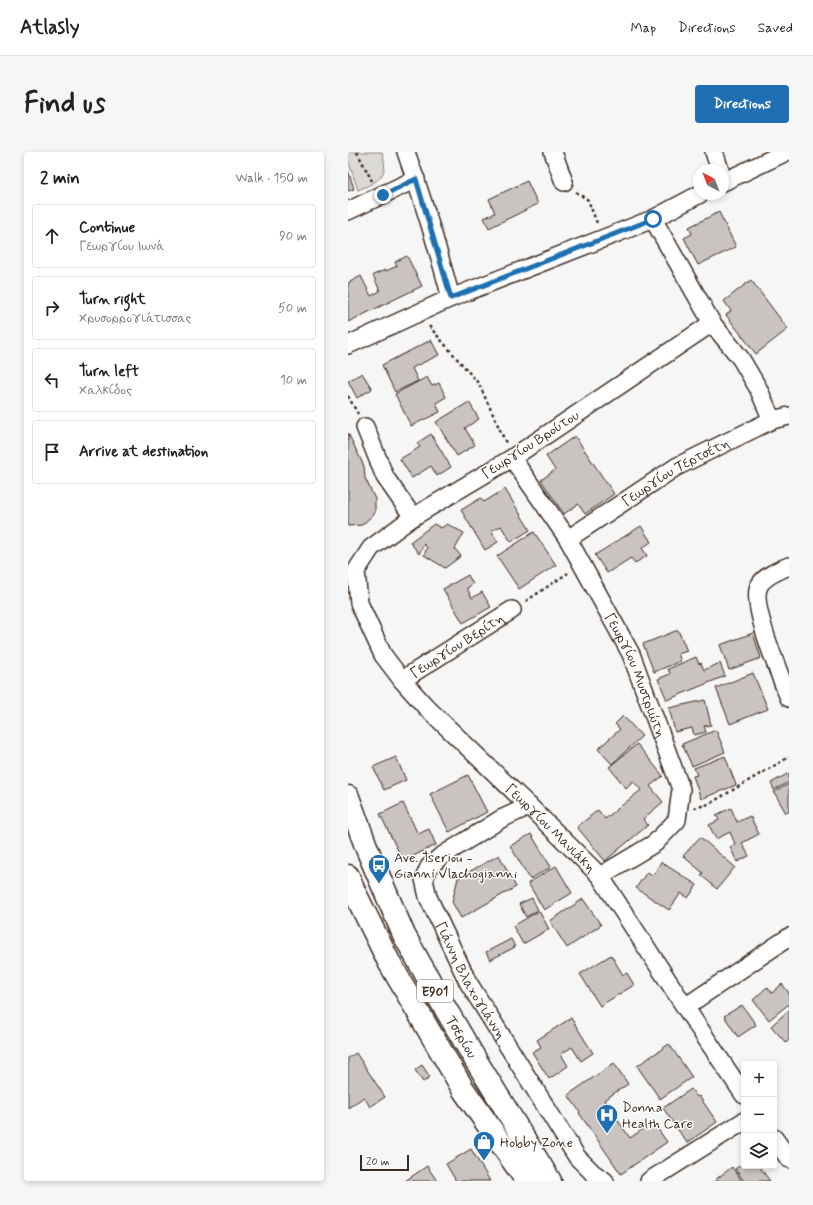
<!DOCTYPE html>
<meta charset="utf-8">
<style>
body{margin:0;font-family:Mynerve,sans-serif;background:#f6f6f6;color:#222}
.controls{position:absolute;right:12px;bottom:12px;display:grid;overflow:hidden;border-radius:4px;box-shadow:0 2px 6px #0003}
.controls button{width:36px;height:36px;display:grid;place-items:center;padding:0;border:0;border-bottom:1px solid #e0e0e0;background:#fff;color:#222;font:20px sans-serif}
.compass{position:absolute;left:345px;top:12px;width:36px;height:36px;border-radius:50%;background:#fff;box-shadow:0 2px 6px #0003;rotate:318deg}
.scale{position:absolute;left:12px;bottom:10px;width:49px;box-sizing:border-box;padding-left:4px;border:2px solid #3b2a1e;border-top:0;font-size:11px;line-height:14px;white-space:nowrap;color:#3b2a1e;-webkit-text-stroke:3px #fff;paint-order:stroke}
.stop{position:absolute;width:12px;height:12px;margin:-9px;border:3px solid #1f6fb2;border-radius:50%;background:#fff}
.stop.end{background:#1f6fb2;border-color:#fff;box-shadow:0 1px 4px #0008}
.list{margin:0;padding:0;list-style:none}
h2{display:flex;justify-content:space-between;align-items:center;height:52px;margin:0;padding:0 16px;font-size:17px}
h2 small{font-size:13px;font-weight:400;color:#767676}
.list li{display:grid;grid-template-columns:26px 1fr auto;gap:12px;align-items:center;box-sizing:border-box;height:64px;margin:0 8px 8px;padding:0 8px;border:1px solid #e0e0e0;border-radius:4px}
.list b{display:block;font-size:15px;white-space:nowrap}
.list p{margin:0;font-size:13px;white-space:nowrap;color:#767676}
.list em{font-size:13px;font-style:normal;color:#767676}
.icon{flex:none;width:22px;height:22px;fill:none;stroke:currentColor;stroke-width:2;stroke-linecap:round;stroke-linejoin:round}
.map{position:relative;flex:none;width:441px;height:1029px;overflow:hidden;border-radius:4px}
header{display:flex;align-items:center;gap:24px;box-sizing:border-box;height:56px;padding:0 20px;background:#fff;border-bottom:1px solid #e0e0e0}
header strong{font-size:19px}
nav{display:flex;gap:22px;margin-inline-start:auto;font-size:14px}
.intro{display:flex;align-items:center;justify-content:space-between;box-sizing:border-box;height:96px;padding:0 24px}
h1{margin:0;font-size:28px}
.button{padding:10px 18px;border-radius:4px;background:#1f6fb2;color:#fff;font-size:14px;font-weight:700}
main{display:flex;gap:24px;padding:0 24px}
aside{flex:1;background:#fff;border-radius:4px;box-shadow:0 2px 6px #0003}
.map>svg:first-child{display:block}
</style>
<header>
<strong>Atlasly</strong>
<nav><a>Map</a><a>Directions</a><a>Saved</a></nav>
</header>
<div class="intro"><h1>Find us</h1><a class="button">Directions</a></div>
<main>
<aside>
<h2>2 min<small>Walk · 150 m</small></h2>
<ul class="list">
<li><svg class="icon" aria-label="ahead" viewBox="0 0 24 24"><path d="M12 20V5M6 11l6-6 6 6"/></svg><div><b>Continue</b><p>Γεωργίου Ιωνά</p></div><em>90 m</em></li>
<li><svg class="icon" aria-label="right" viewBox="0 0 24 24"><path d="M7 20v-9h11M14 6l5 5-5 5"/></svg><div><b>Turn right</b><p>Χρυσορρογιάτισσας</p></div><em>50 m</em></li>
<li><svg class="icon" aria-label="left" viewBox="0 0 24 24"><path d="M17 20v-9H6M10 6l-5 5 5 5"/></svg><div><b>Turn left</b><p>Χαλκίδος</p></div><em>10 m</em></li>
<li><svg class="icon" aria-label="arrive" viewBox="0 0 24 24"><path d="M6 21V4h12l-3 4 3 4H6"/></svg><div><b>Arrive at destination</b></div></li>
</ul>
</aside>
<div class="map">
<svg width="441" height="1029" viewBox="0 0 441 1029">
<rect width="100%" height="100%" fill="#f7f6f6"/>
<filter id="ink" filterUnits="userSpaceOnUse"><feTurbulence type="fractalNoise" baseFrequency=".025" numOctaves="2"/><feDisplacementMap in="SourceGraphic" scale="8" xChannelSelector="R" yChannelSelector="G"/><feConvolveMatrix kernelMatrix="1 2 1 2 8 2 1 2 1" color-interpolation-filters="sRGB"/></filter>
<g filter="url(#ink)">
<path fill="#dbd9d6" stroke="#8b827a" d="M0,0H34C42,24 30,30 10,38L0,8Z"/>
<path fill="#c9c3c1" stroke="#3b2a1e" d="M0,18L6,37L0,39Z
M179,29L190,52L141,76L136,66L147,61L141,47Z
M371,60L388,95L350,113L336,86L344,82L341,75Z
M59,104L74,134L0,170V131L13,124L23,144L32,139L25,123L37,118L38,119L49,114L47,110Z
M403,128L440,177L408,202L378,163L383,159L376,149Z
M83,188L91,203L64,216L70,229L47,240L34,213Z
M14,221L24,237L9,246L0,229Z
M79,225L84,234L91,231L98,245L88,251L92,260L63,274L47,242Z
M121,250L131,267L117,276L127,293L109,304L88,270Z
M0,281L16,314L17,326L27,347V361L14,373L0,374Z
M83,282L103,315L89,324L83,314L64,326L52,307L72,295L69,291Z
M227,284L266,342L237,362L230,352L216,362L193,328L207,318L198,304Z
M157,337L182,378L163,390L153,374L143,379L150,390L137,398L113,358L133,346L136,350Z
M86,372L93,376L99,372L116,381L107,397L113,404L97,416L76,403L79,396L76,392L71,402L62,390Z
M293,374L303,390L294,396L299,404L287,411L283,406L259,421L247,403Z
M186,380L208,413L171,437L149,404Z
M120,423L125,432L119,436L124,446L134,440L143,455L115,471L95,437Z
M330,478L339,499L330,502L333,509L306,520L295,492Z
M405,481L413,506L381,518L372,493Z
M348,505L351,512L353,511L356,518L372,511L377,524L319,548L310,527L322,522L320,517Z
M405,521L420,557L382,572L368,536Z
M357,548L363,573L356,574L358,580L346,583L344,576L327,580L321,556Z
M275,564L294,584L264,612L250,597L272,577L267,572Z
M368,578L377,600L344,614L334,592Z
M289,592L315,624L302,634L315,650L295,667L300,673L257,709L229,675L250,658L257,667L293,638L285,629L278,636L261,615Z
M377,604L388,633L353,647L345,624L349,623L346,616Z
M48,605L58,628L36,638L25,615Z
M441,621V630L426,638L423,631Z
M120,623L139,660L101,680L82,642Z
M441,632V660L438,661L426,640Z
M55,651L70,682L81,677L88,693L55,709L32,662Z
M383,656L389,670L402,664L411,682L394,691L401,704L389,710L382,695L387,692L382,680L368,687L361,673L371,668L368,663Z
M183,682L203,715L182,727L162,694Z
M352,685L387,715L369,737L353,723L355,721L335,704Z
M151,703L168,735L113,766L104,750L110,726Z
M313,710L349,733L340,746L333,741L321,758L288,736L299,720L305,723Z
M208,714L224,741L196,758L180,731Z
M184,746L190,758L178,765L171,752Z
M235,747L253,773L219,796L202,769Z
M191,759L201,777L175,792L165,774Z
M163,787L167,795L142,808L138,800Z
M263,803L275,823L279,821L286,833L252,854L232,822Z
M434,832L441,841V852L421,868L405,848L419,835L424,841Z
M394,853L408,873L390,885L376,864Z
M441,858V888L438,891L423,874Z
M223,866L245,901L233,909L224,895L213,902L220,914L201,927L184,900L193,895L189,888Z
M321,892L344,925L312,947L289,914Z
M8,901L37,945L22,955L16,945L0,956V906Z
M266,911L280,932L256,948L282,986L305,970L319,990L273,1022L231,961L232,960L220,943Z
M74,913L82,925L75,930L67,918Z
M343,937L349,945L351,944L369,970L339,991L315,956Z
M123,997L142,1029H108L98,1012Z
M396,1011V1014H411L422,1029H396L387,1017Z
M79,1014L89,1029H57Z
M384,1015L394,1029H367V1028Z"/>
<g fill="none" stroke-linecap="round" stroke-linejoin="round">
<g stroke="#3b2a1e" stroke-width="20">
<g id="minor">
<path d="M58,0C75,48 90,97 103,146"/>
<path d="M205,0L216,30"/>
<path d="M366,0L372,18"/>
<path d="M375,30L438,0"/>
<path d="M0,59L68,27"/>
<path d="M305,67L364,171L393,207L410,236L424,268"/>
<path id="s1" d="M364,171L164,306L65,365L23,396L8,419L11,451L35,503L54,528L78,555L181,654L252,724L337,855L396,943"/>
<path d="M0,193L103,146L305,67L352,42"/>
<path d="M17,275L37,325L65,365"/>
<path id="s2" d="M164,306L220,387L283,502L333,637L329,668L307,691L252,724"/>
<path id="s3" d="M220,387L328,315L424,268L441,264"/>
<path d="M441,414C431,418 416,424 411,434C402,452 433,526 441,546"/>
<path id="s4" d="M54,528L164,458"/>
<path id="s5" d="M181,654L153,667L92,705L81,715L76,727L80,745L120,830L229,1005L245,1021L257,1029"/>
<path d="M337,855L441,785"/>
<path d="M426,986L441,1007"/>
<path d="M301,1029L396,969"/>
</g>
</g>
<g stroke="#3b2a1e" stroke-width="25">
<g id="primary">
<path id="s6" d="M0,645L19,697L56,783L90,844L127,907L202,1029"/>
<path d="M0,724L5,737L41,810L115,937L179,1029"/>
</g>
</g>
<path stroke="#3b2a1e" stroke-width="2.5" stroke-dasharray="3 3" stroke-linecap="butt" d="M9,0L24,29
M228,40L240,48L249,71
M81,174L131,232L158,291
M0,244L10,262
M178,449L220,421
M346,656L361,652L441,605"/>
<use href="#minor" stroke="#fff" stroke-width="17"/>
<use href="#primary" stroke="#fff" stroke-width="22"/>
</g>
</g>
<g fill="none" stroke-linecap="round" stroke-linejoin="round" filter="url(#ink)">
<path stroke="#1f6fb2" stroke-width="5" d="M35,43L68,27L103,146L305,67"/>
</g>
<defs>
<g id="bus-pin" transform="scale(1.15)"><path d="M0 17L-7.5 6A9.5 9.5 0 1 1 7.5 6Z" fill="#1f6fb2" stroke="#fff"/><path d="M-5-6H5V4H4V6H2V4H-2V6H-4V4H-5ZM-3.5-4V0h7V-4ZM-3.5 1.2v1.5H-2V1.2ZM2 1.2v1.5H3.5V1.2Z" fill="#fff"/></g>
<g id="hospital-pin" transform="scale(1.15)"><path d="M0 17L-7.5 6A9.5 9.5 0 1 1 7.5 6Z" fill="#1f6fb2" stroke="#fff"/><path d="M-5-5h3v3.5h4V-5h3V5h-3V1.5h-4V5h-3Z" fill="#fff"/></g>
<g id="shop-pin" transform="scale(1.15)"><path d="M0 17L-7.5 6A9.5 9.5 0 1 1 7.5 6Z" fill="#1f6fb2" stroke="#fff"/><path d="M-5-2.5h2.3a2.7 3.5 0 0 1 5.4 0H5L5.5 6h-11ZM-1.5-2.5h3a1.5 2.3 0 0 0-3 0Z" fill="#fff"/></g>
</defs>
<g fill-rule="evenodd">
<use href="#bus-pin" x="31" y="713"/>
<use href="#hospital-pin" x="259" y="963"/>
<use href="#shop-pin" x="136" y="990"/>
</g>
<g text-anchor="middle" stroke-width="3" stroke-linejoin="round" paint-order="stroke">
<rect fill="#fff" stroke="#766a62" stroke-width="1" x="69" y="828" width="36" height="22" rx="3"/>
<g font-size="13" font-weight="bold" fill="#3b2a1e">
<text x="87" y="844">E901</text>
</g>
<g font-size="14" fill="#3b2a1e" stroke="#fff">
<text transform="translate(182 292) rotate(-33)" y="5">Γεωργίου Βρούτου</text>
<text dy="5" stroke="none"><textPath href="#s3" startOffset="127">Γεωργίου Τερτσέτη</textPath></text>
<text dy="5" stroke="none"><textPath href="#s4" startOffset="65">Γεωργίου Βερίτη</textPath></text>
<text dy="5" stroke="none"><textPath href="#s2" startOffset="251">Γεωργίου Μυστριώτη</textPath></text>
<text dy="5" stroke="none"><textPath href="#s1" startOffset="767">Γεωργίου Μανιάκη</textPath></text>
<text dy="5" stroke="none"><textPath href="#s5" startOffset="243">Γιάννη Βλαχογιάννη</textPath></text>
<text dy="5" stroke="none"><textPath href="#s6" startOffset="266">Τσερίου</textPath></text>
</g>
<g font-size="14" fill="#3b2a1e" stroke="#fff" text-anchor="start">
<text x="46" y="710">Ave. Tseriou -<tspan x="46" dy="16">Gianni Vlachogianni</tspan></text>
<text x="274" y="960">Donna<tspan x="274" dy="16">Health Care</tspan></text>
<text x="152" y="995">Hobby Zone</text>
</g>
</g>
</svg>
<div class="controls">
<button>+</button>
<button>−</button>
<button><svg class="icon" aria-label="layers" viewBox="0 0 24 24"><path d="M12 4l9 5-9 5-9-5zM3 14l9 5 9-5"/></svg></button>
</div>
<svg class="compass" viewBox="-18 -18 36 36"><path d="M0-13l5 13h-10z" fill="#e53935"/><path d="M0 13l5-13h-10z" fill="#767676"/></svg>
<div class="scale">20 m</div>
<div class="stop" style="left:305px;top:67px"></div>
<div class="stop end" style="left:35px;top:43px"></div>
</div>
</main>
